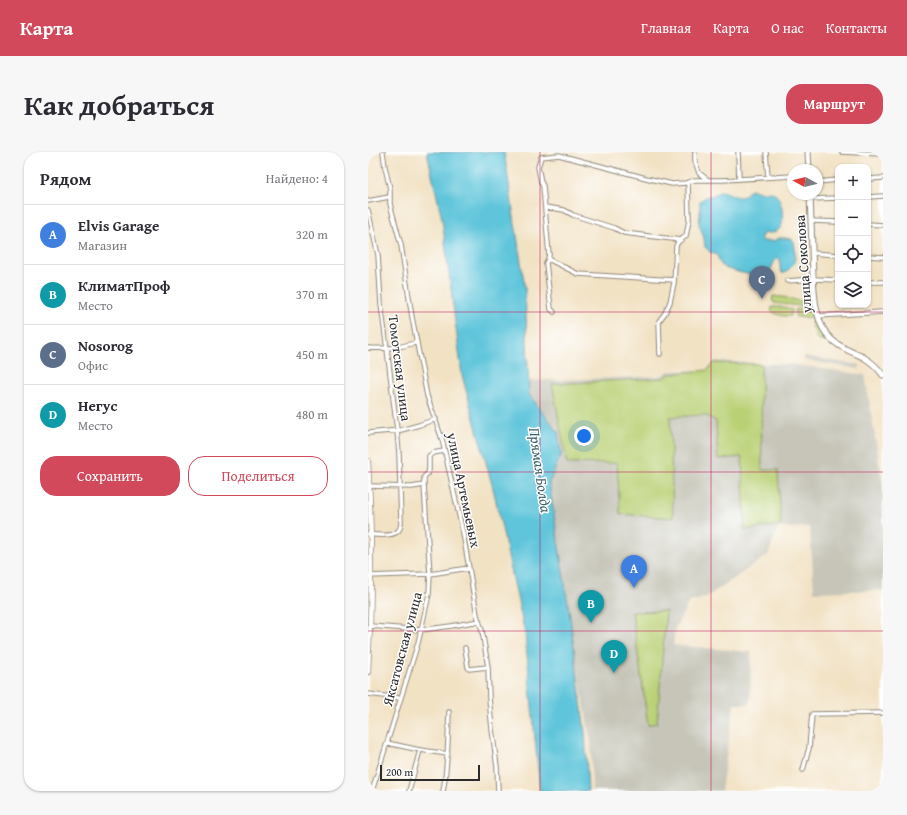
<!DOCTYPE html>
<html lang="ru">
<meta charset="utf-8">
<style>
body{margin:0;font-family:"Gentium Book Plus",serif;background:#f7f7f7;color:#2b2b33}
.controls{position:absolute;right:12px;top:12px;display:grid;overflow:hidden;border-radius:8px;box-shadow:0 1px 3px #0004}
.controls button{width:36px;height:36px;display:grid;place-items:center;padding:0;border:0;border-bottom:1px solid #e1e1e2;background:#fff;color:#2b2b33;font:20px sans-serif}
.compass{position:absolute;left:419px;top:12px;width:36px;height:36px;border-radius:50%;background:#fff;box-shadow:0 1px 3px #0004;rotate:278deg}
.scale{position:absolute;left:12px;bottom:10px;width:100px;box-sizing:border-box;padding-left:4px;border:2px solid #2b2b2b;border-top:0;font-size:11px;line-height:14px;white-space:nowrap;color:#2b2b2b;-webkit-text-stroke:3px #fff;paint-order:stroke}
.you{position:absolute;left:216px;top:284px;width:14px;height:14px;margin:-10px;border:3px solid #fff;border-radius:50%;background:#1a73e8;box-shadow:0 0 0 6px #1a73e833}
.badge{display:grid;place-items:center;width:26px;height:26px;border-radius:50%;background:#d1495b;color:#fff;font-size:13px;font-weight:700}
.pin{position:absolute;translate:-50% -33px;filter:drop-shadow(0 1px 2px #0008)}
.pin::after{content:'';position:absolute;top:21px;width:14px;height:12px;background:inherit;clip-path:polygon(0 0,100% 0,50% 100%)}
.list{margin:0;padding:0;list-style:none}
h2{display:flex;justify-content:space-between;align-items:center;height:52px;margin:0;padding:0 16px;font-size:17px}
h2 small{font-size:13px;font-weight:400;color:#7c7c81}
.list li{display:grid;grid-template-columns:26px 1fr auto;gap:12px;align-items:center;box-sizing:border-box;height:60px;padding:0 16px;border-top:1px solid #e1e1e2}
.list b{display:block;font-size:15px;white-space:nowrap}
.list p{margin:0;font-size:13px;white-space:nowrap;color:#7c7c81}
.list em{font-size:13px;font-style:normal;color:#7c7c81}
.actions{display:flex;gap:8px;padding:12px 16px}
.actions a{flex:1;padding:9px 0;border:1px solid #d1495b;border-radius:16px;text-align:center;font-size:14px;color:#d1495b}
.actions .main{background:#d1495b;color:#fff}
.icon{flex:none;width:22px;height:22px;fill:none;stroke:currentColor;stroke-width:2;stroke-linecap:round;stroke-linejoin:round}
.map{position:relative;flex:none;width:515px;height:639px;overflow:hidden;border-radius:16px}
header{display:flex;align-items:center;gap:24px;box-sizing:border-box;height:56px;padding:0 20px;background:#d1495b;color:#fff}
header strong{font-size:19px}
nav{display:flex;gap:22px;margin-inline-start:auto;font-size:14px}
.intro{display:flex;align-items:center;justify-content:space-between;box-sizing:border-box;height:96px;padding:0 24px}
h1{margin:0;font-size:28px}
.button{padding:10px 18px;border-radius:16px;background:#d1495b;color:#fff;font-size:14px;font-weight:700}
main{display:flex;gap:24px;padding:0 24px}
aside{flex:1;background:#fff;border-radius:16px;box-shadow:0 1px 3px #0004}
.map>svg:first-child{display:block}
</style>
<header>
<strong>Карта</strong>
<nav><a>Главная</a><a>Карта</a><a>О нас</a><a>Контакты</a></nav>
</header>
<div class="intro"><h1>Как добраться</h1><a class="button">Маршрут</a></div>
<main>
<aside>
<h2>Рядом<small>Найдено: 4</small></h2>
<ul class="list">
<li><span class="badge" style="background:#3f7fe0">A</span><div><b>Elvis Garage</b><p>Магазин</p></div><em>320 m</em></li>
<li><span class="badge" style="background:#0f9aa8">B</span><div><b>КлиматПроф</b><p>Место</p></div><em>370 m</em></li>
<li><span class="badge" style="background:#5c6f8a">C</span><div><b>Nosorog</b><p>Офис</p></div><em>450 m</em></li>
<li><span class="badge" style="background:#0f9aa8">D</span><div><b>Негус</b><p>Место</p></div><em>480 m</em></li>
</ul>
<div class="actions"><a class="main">Сохранить</a><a>Поделиться</a></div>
</aside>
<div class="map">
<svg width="515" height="639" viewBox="0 0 515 639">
<rect width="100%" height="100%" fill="#fff"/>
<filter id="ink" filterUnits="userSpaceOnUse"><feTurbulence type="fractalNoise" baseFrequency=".025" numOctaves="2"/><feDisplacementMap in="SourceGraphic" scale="8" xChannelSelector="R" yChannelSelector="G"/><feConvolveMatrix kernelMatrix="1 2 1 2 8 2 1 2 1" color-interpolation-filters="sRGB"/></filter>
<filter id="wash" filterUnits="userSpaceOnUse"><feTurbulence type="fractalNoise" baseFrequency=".012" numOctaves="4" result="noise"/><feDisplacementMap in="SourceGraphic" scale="16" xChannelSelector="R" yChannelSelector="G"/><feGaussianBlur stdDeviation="0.9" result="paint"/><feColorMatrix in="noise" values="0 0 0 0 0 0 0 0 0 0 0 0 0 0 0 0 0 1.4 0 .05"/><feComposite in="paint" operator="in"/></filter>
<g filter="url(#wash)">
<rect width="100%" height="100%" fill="#f2e2c4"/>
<path fill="#c6c5b8" d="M436,204L492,213L491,217L436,208Z
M347,209L429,213L497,223L515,334V438L446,440L442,375L410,376L400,403L337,446L321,450L307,476L305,493L383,500L382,552H366L353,639H224L223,590L157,229L293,224L300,219L339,218Z"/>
<path fill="#b9d074" stroke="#727e50" d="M405,144L415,145L427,148L442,150L443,153L441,155L406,151L404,147Z
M404,155C411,155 418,154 424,158L423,164C417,165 408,163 403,159Z
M430,157C437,157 444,157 447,164L446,166L429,165L427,164V158Z
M445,169H447L456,184L457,186L454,189H451L449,187L443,170Z
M346,211L393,212L394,318H410L413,373L377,378L374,305L350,307L348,269L337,263L302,265L305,366L252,362L249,311L199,312L184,232L295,226L301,222L339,218Z
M298,459L289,571L280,573L264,460Z"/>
<path fill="#5ec5da" stroke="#447882" d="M59,0H136L157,136L161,243L190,280L193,303L181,331L202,465L217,580L220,639H172L157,481L126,340L94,223L74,67Z
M384,37C387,38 390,40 393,40C399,40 404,39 408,43C412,46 413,53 414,57C416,74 414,82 395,81L393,86L395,89H406L411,86H417L423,87L426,89L427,96V104L426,112L417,121H414L412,117V107L410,105C404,109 405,119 398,123C392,126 364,119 357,116C352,113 351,109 349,103L342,100L337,95L336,86L331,72L332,63V49L340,44H343L354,39C361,40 369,48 376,44C381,41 378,39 384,37Z"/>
</g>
<g filter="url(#ink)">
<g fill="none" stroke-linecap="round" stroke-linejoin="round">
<g stroke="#8e8678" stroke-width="5.5">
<path id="minor" d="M15,0L17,15L22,37V52L33,93L44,165L59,244L74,287L95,381L109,463L114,478L120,515L121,546L124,577L129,615L130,639
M327,0V9L331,21L340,28
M370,0L371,27
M398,0L400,25
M474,0L515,2
M500,27L515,26
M449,30L470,28
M500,45L515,44
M442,47L470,46
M0,49L21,45
M177,55L196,58L205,63L246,76L256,81L313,88
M0,58L10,103L13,152L19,197L29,278L31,301L33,370C33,373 32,377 30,379C25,385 7,383 0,382
M443,69L470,70
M500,72L515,73
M444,101L470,103
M500,104L515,105
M180,107L210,122L306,128
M419,129L446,127L470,128
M500,130H515
M186,160L183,157L178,111L180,107L181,103L175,34L173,30L170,15L173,5L191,3L278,26L304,32L318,31L327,28H355L425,24
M450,164L515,160
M0,196C19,197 31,196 49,190
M292,202L291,169L297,161L302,150L306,131L308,94L310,90L318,84L321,68L320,30
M0,281L33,278L51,273L68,267
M0,334L44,335L56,333
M0,424L62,422L101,416
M2,474L53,478L83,474L111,469
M97,496L100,515L101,517L120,515
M0,542L33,546
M19,591L52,598L80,602
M435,618L441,596L444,562L515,561
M4,639L50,491L53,478L61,442L62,422L56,333V325L60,321L61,318V304L65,301L76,299
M41,639L52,598
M75,639C80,613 80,587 81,560"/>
</g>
<g stroke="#8e8678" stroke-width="6">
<path id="tertiary" d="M0,309C4,379 4,450 0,520"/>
</g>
<g stroke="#8e8678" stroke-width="7">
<path id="secondary" d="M440,0L441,18
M442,42C443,69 444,97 445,124C446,137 446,151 450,163C452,172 457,181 463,187C472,196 484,200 495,205C502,209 510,216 515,223"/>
</g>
<use href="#minor" stroke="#fff" stroke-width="3.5"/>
<use href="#tertiary" stroke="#fff" stroke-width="4.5"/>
<use href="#secondary" stroke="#fff" stroke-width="5"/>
</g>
</g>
<path fill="none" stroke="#c2185b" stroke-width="1" stroke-opacity="0.55" d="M172,0V639M343,0V639M0,160H515M0,320H515M0,479H515"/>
<g text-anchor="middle" stroke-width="3" stroke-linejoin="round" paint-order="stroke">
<g font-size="14" fill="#2b2b2b" stroke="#fff">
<text transform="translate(435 112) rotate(-94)" y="5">улица Соколова</text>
<text transform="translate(32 216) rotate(83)" y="5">Томотская улица</text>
<text transform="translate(96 338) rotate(78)" y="5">улица Артемьевых</text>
<text transform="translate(34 497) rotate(-75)" y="5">Яксатовская улица</text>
</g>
<g font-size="15" font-style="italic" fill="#3d6168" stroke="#fff">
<text transform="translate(172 318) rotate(82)" y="5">Прямая Болда</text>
</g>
</g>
</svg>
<div class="controls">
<button>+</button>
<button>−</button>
<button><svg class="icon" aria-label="locate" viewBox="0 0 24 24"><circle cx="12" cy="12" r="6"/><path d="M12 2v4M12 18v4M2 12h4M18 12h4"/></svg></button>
<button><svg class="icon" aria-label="layers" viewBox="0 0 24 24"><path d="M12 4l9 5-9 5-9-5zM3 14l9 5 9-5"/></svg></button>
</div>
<svg class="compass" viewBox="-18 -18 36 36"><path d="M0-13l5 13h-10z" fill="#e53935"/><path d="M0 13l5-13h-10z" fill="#7c7c81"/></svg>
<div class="scale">200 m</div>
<div class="you"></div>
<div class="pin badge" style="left:266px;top:436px;background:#3f7fe0">A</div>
<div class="pin badge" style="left:223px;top:471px;background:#0f9aa8">B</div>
<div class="pin badge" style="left:394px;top:147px;background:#5c6f8a">C</div>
<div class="pin badge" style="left:246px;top:521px;background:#0f9aa8">D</div>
</div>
</main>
